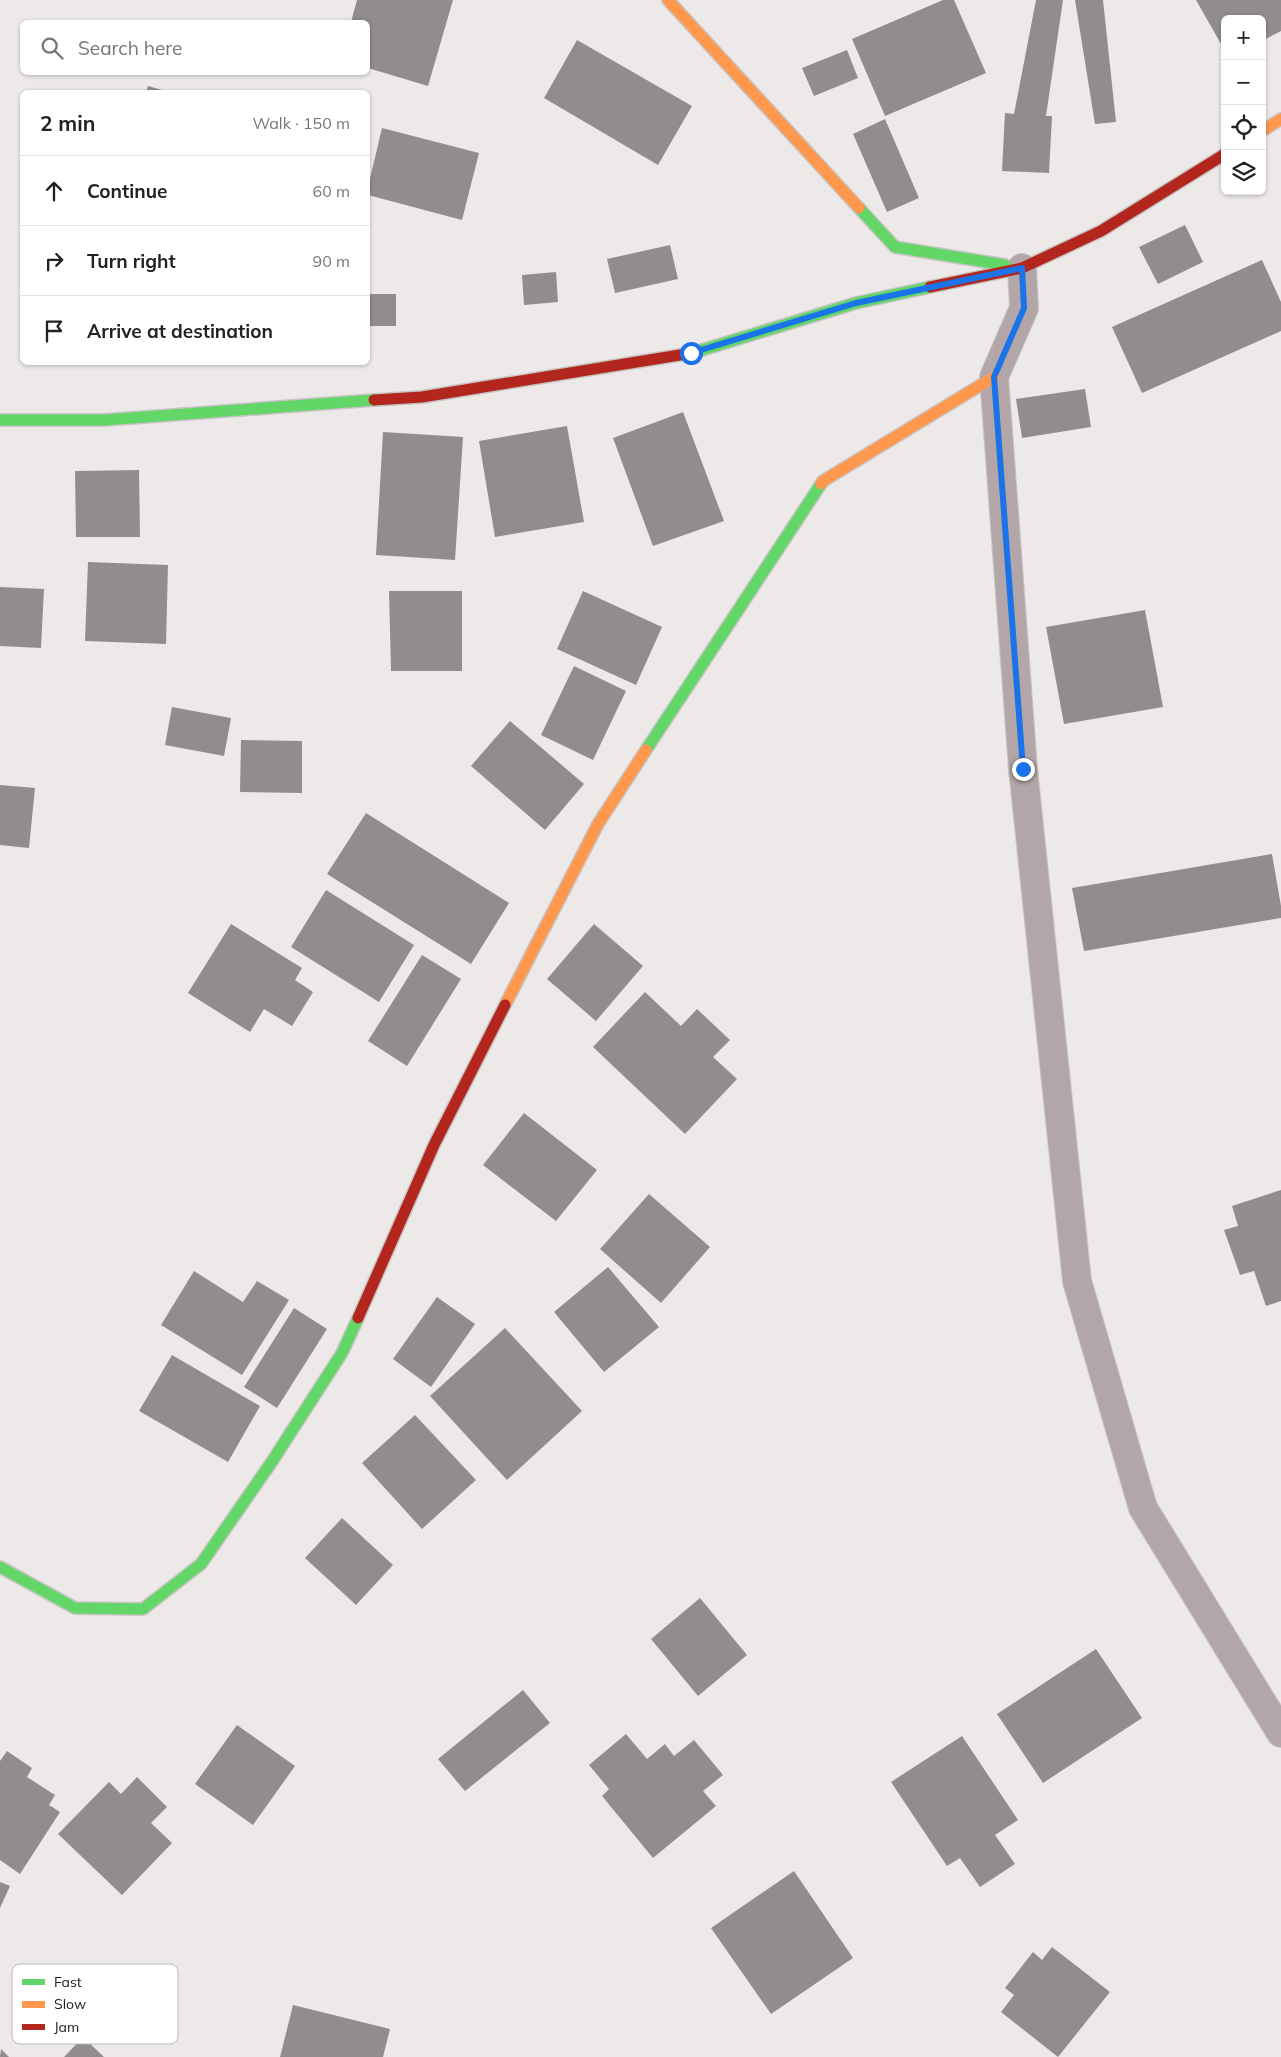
<!DOCTYPE html>
<meta charset="utf-8">
<style>
body{margin:0;font-family:Mulish,sans-serif;background:#f6f6f6;color:#222}
.controls{position:absolute;right:15px;top:15px;display:grid;overflow:hidden;border-radius:8px;box-shadow:0 1px 4px #0004}
.controls button{width:45px;height:45px;display:grid;place-items:center;padding:0;border:0;border-bottom:1px solid #e0e0e0;background:#fff;color:#222;font:25px sans-serif}
.stop{position:absolute;width:15px;height:15px;margin:-11px;border:4px solid #1a73e8;border-radius:50%;background:#fff}
.stop.end{background:#1a73e8;border-color:#fff;box-shadow:0 1px 5px #0008}
.list{margin:0;padding:0;list-style:none}
h2{display:flex;justify-content:space-between;align-items:center;height:65px;margin:0;padding:0 20px;font-size:21px}
h2 small{font-size:16px;font-weight:400;color:#767676}
.list li{display:grid;grid-template-columns:32px 1fr auto;gap:15px;align-items:center;box-sizing:border-box;height:70px;padding:0 20px;border-top:1px solid #e0e0e0}
.list b{display:block;font-size:19px;white-space:nowrap}
.list em{font-size:16px;font-style:normal;color:#767676}
.icon{flex:none;width:28px;height:28px;fill:none;stroke:currentColor;stroke-width:2;stroke-linecap:round;stroke-linejoin:round}
.map{position:relative;flex:none;width:1281px;height:2057px;overflow:hidden}
.search{position:absolute;background:#fff;box-shadow:0 1px 4px #0004;left:20px;top:20px;width:350px;height:55px;display:flex;align-items:center;gap:12px;box-sizing:border-box;padding:0 18px;border-radius:8px;color:#767676;font-size:19px}
.panel{position:absolute;background:#fff;box-shadow:0 1px 4px #0004;left:20px;top:90px;width:350px;height:275px;border-radius:8px}
.map>svg:first-child{display:block}
</style>
<div class="map">
<svg width="1281" height="2057" viewBox="0 0 1281 2057">
<rect width="100%" height="100%" fill="#eee9e9"/>
<path fill="#918d8e" d="M357,0H453L428,86L368,68V22H351Z
M943,0H954L986,73L885,116L852,39Z
M1036,0H1063L1046,116H1052L1049,173L1002,171L1005,113L1014,114Z
M1075,0H1103L1116,122L1095,124Z
M1196,0H1281V31L1262,41V19H1225V51Z
M577,40L692,106L658,165L544,98Z
M847,50L858,78L814,96L802,68Z
M148,86L169,92H146Z
M885,119L919,198L887,212L853,134Z
M382,128L479,153L462,220L368,195V187Z
M1185,225L1203,262L1158,284L1139,247Z
M670,245L678,279L615,293L607,259Z
M1262,260L1281,302V331L1142,393L1112,327Z
M556,272L558,302L524,305L522,275Z
M368,294H396V326H368Z
M1085,389L1091,427L1022,438L1016,399Z
M683,412L724,521L653,546L613,438Z
M567,426L584,522L495,537L479,441Z
M383,432L463,437L455,560L376,555Z
M139,470L140,537H76L75,471Z
M88,562L168,565L166,644L85,641Z
M0,587L44,589L41,648L0,646Z
M389,591H462V671H391Z
M583,591L662,627L636,685L557,649Z
M1145,610L1163,707L1064,724L1046,627Z
M574,666L626,691L593,760L541,735Z
M172,707L231,718L224,756L165,745Z
M510,721L584,784L545,830L471,766Z
M241,740L302,741V793L240,792Z
M0,785L35,788L29,848L0,845Z
M366,813L509,903L471,964L327,874Z
M1272,854L1281,906V918L1084,951L1072,888Z
M326,890L414,945L379,1002L291,947Z
M231,924L302,968L295,980L313,992L292,1026L264,1009L250,1032L188,993Z
M594,924L643,966L596,1021L547,979Z
M422,955L461,979L407,1066L368,1041Z
M645,992L681,1026L697,1009L730,1040L713,1057L737,1079L685,1134L593,1047Z
M524,1113L597,1170L556,1221L483,1165Z
M1281,1190V1301L1266,1306L1254,1271L1240,1275L1224,1230L1238,1226L1232,1206Z
M649,1194L710,1247L661,1303L600,1249Z
M608,1267L659,1327L604,1372L554,1312Z
M194,1271L243,1302L257,1281L289,1300L242,1375L161,1325Z
M437,1297L475,1324L431,1387L393,1359Z
M294,1308L327,1329L277,1408L244,1387Z
M505,1328L582,1411L507,1480L430,1396Z
M172,1355L260,1406L228,1462L139,1411Z
M415,1415L476,1480L422,1529L362,1463Z
M342,1518L393,1565L356,1605L305,1558Z
M700,1598L747,1655L698,1696L651,1639Z
M1096,1649L1142,1718L1043,1783L997,1714Z
M523,1690L550,1723L465,1791L438,1759Z
M237,1725L295,1766L253,1825L195,1784Z
M626,1734L647,1759L665,1744L674,1756L694,1740L723,1775L703,1791L716,1806L653,1858L602,1796L609,1789L589,1765Z
M962,1736L1018,1820L995,1835L1015,1864L980,1887L960,1858L947,1866L891,1782Z
M7,1751L32,1768L27,1777L55,1795L49,1805L60,1812L20,1874L0,1860V1761Z
M137,1777L167,1807L151,1823L172,1843L122,1895L58,1834L109,1782L121,1794Z
M794,1871L853,1958L771,2014L711,1928Z
M0,1882L10,1886L0,1908Z
M1052,1947L1110,1992L1058,2057L1001,2012L1014,1995L1005,1988L1033,1952L1042,1960Z
M293,2005L390,2029L383,2057H280Z
M83,2037L104,2057H64Z
M1,2049L9,2057H0Z"/>
<g fill="none" stroke-linecap="round" stroke-linejoin="round">
<g stroke="#c7c4c4" stroke-width="30">
<path id="street" d="M1022,268L1024,308L994,377L1023,769L1077,1281L1143,1508L1281,1733"/>
</g>
<g stroke="#c7c4c4" stroke-width="14">
<path id="fast" d="M859,208L895,247L1005,265
M692,353L856,303L930,287
M0,420H104L374,400
M646,750L821,484
M0,1567L75,1608L143,1609L201,1564L271,1463L342,1353L358,1318"/>
</g>
<g stroke="#c7c4c4" stroke-width="14">
<path id="slow" d="M668,0L859,208
M1262,131L1281,119
M821,484L823,481L994,377
M505,1005L598,824L646,750"/>
</g>
<g stroke="#c7c4c4" stroke-width="14">
<path id="jam" d="M930,287L1022,268L1101,231L1225,154
M374,400L422,397L692,353
M358,1318L434,1145L505,1005"/>
</g>
<use href="#street" stroke="#b3a6a8" stroke-width="28"/>
<use href="#fast" stroke="#63d668" stroke-width="11"/>
<use href="#slow" stroke="#ff974d" stroke-width="11"/>
<use href="#jam" stroke="#b3261e" stroke-width="11"/>
</g>
<g fill="none" stroke-linecap="round" stroke-linejoin="round">
<path stroke="#1a73e8" stroke-width="6" d="M691,353L856,303L1022,268L1024,308L994,377L1023,769"/>
</g>
<rect x="12" y="1964" width="166" height="80" rx="8" fill="#fff" stroke="#bbbaba" stroke-width="1"/>
<rect x="22" y="1979" width="23" height="6" fill="#63d668"/>
<rect x="22" y="2001" width="23" height="7" fill="#ff974d"/>
<rect x="22" y="2024" width="23" height="6" fill="#b3261e"/>
<g font-size="14" fill="#1c1919">
<text x="54" y="1987">Fast</text>
<text x="54" y="2009">Slow</text>
<text x="54" y="2032">Jam</text>
</g>
</svg>
<div class="controls">
<button>+</button>
<button>−</button>
<button><svg class="icon" aria-label="locate" viewBox="0 0 24 24"><circle cx="12" cy="12" r="6"/><path d="M12 2v4M12 18v4M2 12h4M18 12h4"/></svg></button>
<button><svg class="icon" aria-label="layers" viewBox="0 0 24 24"><path d="M12 4l9 5-9 5-9-5zM3 14l9 5 9-5"/></svg></button>
</div>
<div class="stop" style="left:691px;top:353px"></div>
<div class="stop end" style="left:1023px;top:769px"></div>
<div class="search"><svg class="icon" aria-label="search" viewBox="0 0 24 24"><circle cx="10" cy="10" r="6"/><path d="M15 15l6 6"/></svg>Search here</div>
<section class="panel">
<h2>2 min<small>Walk · 150 m</small></h2>
<ul class="list">
<li><svg class="icon" aria-label="ahead" viewBox="0 0 24 24"><path d="M12 20V5M6 11l6-6 6 6"/></svg><div><b>Continue</b></div><em>60 m</em></li>
<li><svg class="icon" aria-label="right" viewBox="0 0 24 24"><path d="M7 20v-9h11M14 6l5 5-5 5"/></svg><div><b>Turn right</b></div><em>90 m</em></li>
<li><svg class="icon" aria-label="arrive" viewBox="0 0 24 24"><path d="M6 21V4h12l-3 4 3 4H6"/></svg><div><b>Arrive at destination</b></div></li>
</ul>
</section>
</div>
